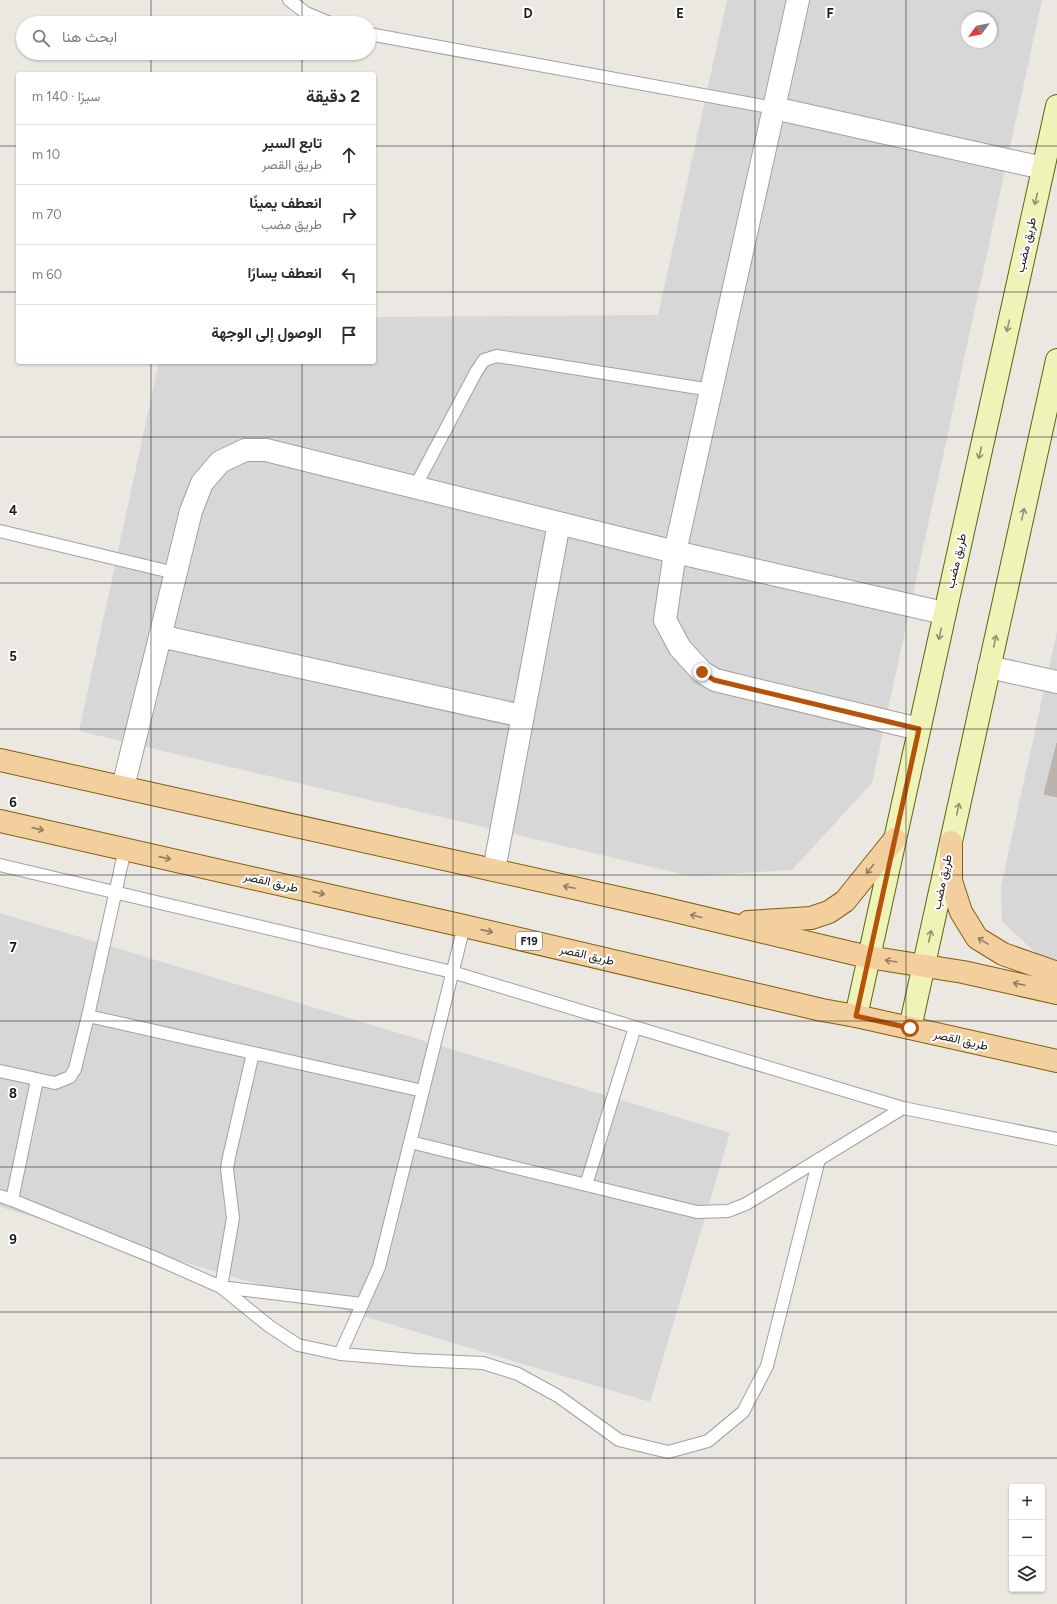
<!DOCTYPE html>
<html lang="ar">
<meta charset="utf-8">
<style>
body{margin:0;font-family:Figtree,Vazirmatn,sans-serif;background:#f2f2f3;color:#2b2b33;direction:rtl}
.controls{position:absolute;right:12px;bottom:12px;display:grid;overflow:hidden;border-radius:4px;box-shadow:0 1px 3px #0004}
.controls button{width:36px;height:36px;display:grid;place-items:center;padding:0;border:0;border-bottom:1px solid #e1e1e2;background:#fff;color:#2b2b33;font:20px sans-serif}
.compass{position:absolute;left:961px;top:12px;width:36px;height:36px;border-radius:50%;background:#fff;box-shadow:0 1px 3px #0004;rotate:237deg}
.stop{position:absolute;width:12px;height:12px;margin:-9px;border:3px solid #b45309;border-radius:50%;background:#fff}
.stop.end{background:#b45309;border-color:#fff;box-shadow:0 1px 4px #0008}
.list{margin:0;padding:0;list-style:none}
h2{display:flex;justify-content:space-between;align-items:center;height:52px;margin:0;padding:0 16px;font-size:17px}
h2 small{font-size:13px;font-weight:400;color:#7c7c81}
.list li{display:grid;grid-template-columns:26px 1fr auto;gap:12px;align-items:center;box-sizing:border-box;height:60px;padding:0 16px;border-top:1px solid #e1e1e2}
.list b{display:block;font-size:15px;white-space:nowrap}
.list p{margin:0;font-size:13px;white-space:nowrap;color:#7c7c81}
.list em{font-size:13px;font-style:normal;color:#7c7c81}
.icon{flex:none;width:22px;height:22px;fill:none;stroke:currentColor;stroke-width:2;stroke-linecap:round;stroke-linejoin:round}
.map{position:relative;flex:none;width:1057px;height:1604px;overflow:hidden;direction:ltr}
.search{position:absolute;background:#fff;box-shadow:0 1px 3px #0004;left:16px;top:16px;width:360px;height:44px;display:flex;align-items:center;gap:10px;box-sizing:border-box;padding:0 14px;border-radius:22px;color:#7c7c81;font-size:15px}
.panel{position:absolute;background:#fff;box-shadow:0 1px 3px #0004;left:16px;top:72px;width:360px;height:292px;border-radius:4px;direction:rtl}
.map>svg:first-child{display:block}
</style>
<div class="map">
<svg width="1057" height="1604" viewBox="0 0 1057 1604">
<rect width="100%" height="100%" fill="#ebe8e1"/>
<path fill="#d8d7d7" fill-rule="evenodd" d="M727,0H1042L872,783L792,870L690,876L79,731L159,362H374V317L658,315ZM967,18H991V42H967Z
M1057,631V973L1002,921L1001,886Z
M0,913L730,1133L650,1402L0,1207Z"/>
<path fill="#bbb4ae" stroke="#bbafa4" d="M1057,743V797L1044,794Z"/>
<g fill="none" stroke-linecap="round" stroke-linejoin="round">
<g stroke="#a1a1a1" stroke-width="14">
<path id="lane" d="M289,0L306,13L330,23
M369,34L774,108
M415,487L476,372L484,360L497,356L711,390
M0,531L175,573
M0,865L452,972L903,1108L1057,1139
M88,1016L423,1091
M253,1053L229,1157L227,1169L233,1218L221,1287L269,1326L298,1345L340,1354L415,1360L483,1363L518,1374L558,1396L619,1440L668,1452L708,1441L743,1412L767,1366L819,1159
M0,1071L55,1083L70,1077L75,1069L88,1016L125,849
M37,1080L12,1200L153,1257L221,1287L362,1304
M410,1142L697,1212L728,1211L746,1204L903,1108
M586,1185L635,1027
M0,1196L12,1200
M340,1354L379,1267L464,926"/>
</g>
<g stroke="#a1a1a1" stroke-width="24">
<path id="street" d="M798,0L774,108L1043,168
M774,108L675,552L944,613
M160,636L522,716
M989,667L1057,682
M123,787L191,511L202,483L220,462L245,450H266L675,552L665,620L680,648L702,672L715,680L919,729
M494,870L559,523"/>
</g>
<g stroke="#5a650e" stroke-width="24">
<path id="secondary" d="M856,1016L1057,106
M910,1028L1057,360"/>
</g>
<g stroke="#845e0d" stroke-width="24">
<path id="primary" d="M0,760L650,905L868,957L963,972L1057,993
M0,821L464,926L822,1010L856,1016L1057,1061
M951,842V881L961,912L977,938L1003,954L1057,973
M748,922L811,918L829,912L845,901L895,839"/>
</g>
<use href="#lane" stroke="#fff" stroke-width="12"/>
<use href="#street" stroke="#fff" stroke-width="22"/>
<use href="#secondary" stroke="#eff3b7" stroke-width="22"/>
<use href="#primary" stroke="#f3cf9e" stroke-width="22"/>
</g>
<defs><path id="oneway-shaft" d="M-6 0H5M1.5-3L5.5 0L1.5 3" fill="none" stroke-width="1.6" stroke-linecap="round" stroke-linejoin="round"/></defs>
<g stroke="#8f9170">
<use href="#oneway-shaft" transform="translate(1036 199) rotate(103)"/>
<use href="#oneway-shaft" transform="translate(1008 326) rotate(103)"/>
<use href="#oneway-shaft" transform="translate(980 453) rotate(103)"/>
<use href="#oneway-shaft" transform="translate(1023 514) rotate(-78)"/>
<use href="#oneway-shaft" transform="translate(940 634) rotate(102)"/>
<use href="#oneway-shaft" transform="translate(995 641) rotate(-78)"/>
<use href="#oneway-shaft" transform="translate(958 809) rotate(-78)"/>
<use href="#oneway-shaft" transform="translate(930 936) rotate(-78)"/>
</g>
<g stroke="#917e63">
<use href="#oneway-shaft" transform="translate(38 829) rotate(13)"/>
<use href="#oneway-shaft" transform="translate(165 858) rotate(13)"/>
<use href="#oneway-shaft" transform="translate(870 869) rotate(128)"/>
<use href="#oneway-shaft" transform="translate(569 887) rotate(-168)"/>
<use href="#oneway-shaft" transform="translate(319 893) rotate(13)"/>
<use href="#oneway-shaft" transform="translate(696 916) rotate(-166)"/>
<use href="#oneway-shaft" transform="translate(487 931) rotate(13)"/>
<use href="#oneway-shaft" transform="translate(983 941) rotate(-148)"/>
<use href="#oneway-shaft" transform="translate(891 961) rotate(-171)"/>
<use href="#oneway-shaft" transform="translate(1019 984) rotate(-168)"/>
</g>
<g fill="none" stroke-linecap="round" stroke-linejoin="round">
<path stroke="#b45309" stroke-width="5" d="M702,672L714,680L919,729L856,1016L910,1028"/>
</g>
<path fill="none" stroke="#1a1a1a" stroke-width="1" stroke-opacity="0.55" d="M151,0V23M302,0V23M453,0V1604M604,0V1604M755,0V1604M906,0V1604M151,53V74M302,53V74M0,146H18M374,146H1057M0,292H18M374,292H1057M151,362V1604M302,362V1604M0,437H1057M0,583H1057M0,729H1057M0,875H1057M0,1021H1057M0,1167H1057M0,1312H1057M0,1458H1057"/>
<g text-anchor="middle" stroke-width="4" stroke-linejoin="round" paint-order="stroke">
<rect fill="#fff" stroke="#5f5f5f" stroke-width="1" x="516" y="932" width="26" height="18" rx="3"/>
<g font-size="11" font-weight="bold" fill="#1a1a1a">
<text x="529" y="945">F19</text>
</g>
<g font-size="12" fill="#1a1a1a" stroke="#fff">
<text transform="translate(1026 245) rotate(-77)" y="4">طريق مضب</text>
<text transform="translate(956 561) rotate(-77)" y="4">طريق مضب</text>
<text transform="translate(271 882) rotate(13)" y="4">طريق القصر</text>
<text transform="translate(942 882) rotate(-78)" y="4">طريق مضب</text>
<text transform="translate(587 955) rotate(13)" y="4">طريق القصر</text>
<text transform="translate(961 1040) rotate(13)" y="4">طريق القصر</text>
</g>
</g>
<g font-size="13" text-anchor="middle" font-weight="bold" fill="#1a1a1a" stroke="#fff" stroke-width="4" stroke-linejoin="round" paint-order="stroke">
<text x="528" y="18">D</text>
<text x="680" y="18">E</text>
<text x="830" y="18">F</text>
<text x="13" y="515">4</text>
<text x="13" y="661">5</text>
<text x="13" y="807">6</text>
<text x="13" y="952">7</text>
<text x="13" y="1098">8</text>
<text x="13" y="1244">9</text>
</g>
</svg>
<div class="controls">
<button>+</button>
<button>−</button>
<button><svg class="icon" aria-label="layers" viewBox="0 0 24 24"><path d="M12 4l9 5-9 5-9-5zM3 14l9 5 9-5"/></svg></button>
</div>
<svg class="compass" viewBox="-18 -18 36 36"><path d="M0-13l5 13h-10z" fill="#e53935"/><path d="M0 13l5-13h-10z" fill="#7c7c81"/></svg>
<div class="stop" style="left:910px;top:1028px"></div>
<div class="stop end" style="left:702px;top:672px"></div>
<div class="search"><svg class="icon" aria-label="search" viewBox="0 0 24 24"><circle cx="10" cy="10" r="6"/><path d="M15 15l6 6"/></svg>ابحث هنا</div>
<section class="panel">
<h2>2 دقيقة<small>سيرًا · 140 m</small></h2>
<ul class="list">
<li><svg class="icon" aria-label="ahead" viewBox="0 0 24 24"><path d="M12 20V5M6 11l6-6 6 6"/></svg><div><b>تابع السير</b><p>طريق القصر</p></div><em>10 m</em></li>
<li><svg class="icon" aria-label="right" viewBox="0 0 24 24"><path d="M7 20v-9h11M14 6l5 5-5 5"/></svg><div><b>انعطف يمينًا</b><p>طريق مضب</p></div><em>70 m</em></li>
<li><svg class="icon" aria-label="left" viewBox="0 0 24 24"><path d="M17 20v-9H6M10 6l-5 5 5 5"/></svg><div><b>انعطف يسارًا</b></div><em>60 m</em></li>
<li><svg class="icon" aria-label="arrive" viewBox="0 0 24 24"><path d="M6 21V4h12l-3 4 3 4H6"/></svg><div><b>الوصول إلى الوجهة</b></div></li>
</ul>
</section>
</div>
